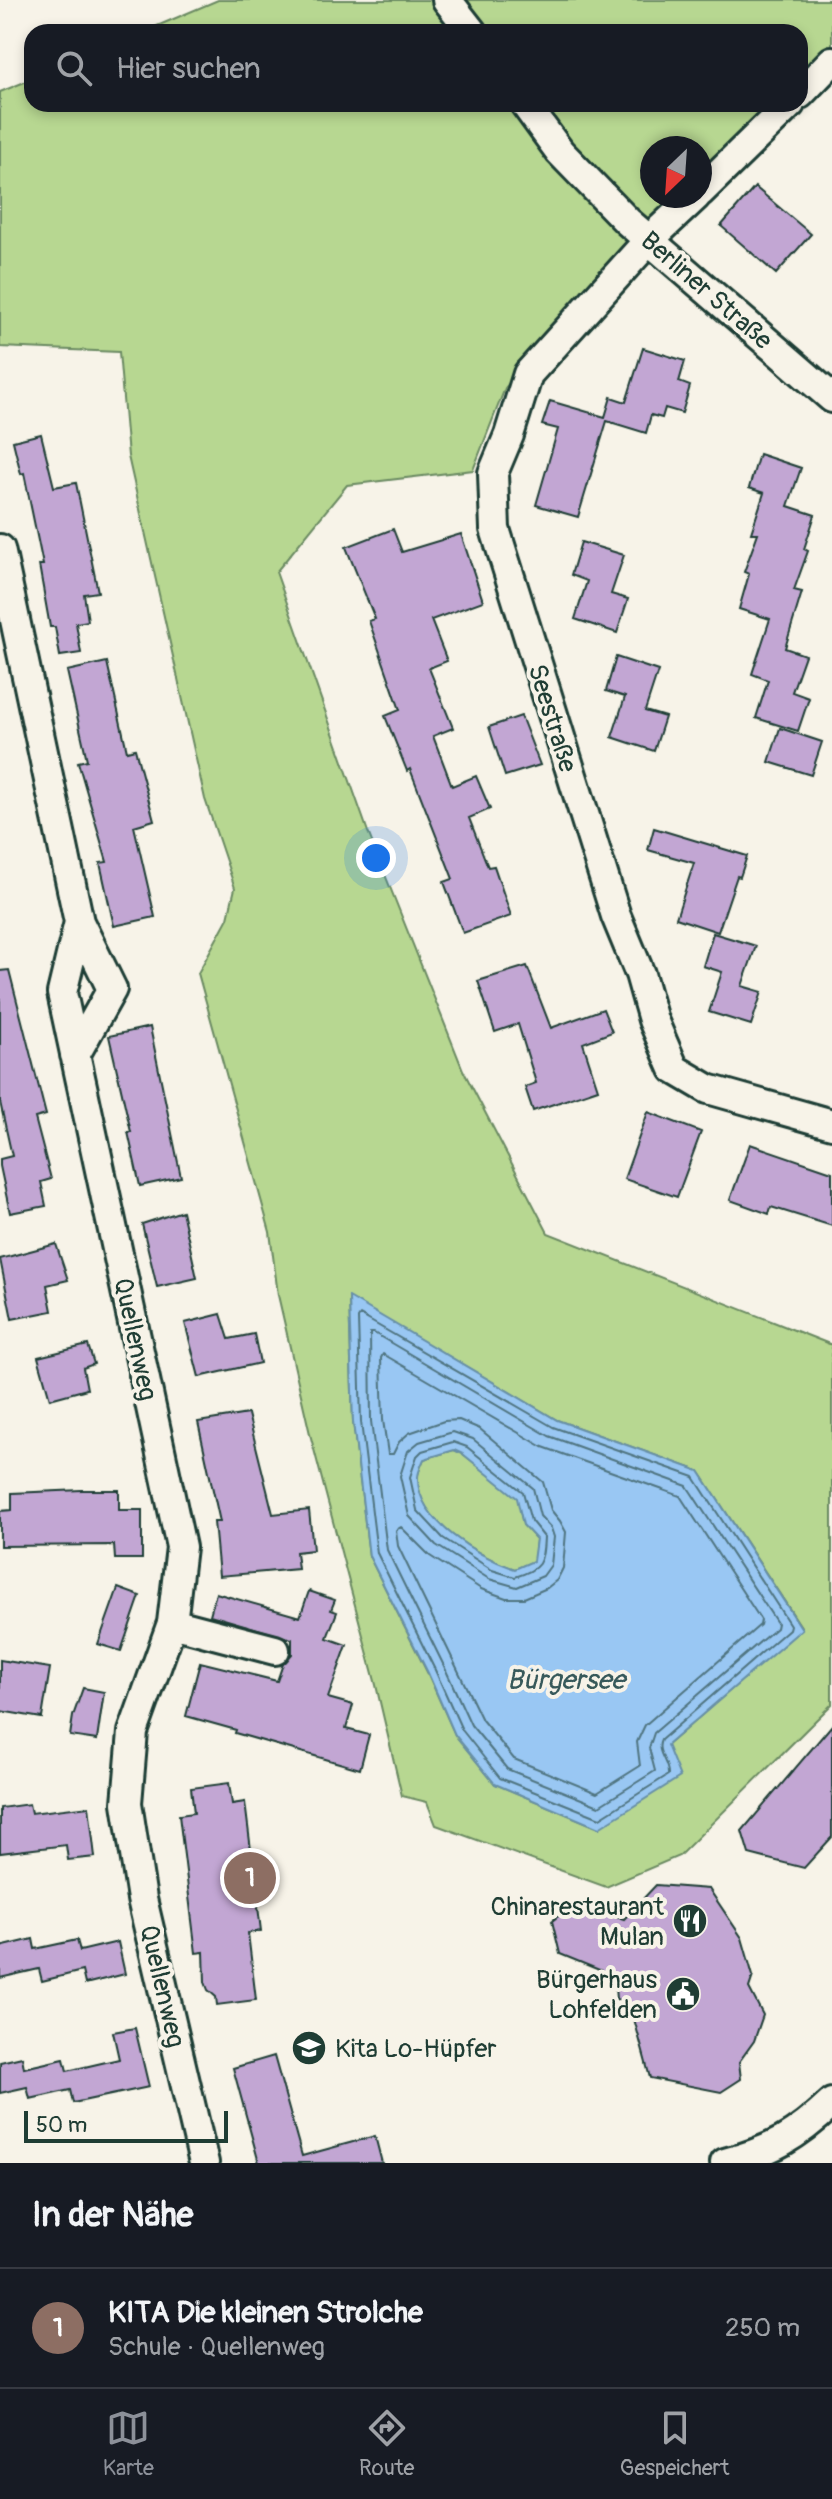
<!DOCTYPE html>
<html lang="de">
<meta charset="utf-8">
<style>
body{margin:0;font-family:Pangolin,sans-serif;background:#242831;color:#f1f3f6}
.compass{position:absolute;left:640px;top:136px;width:72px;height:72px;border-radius:50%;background:#171b24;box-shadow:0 4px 12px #0003;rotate:205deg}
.scale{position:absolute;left:24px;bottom:20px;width:204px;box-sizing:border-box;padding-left:8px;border:4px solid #1f3d34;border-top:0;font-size:22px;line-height:28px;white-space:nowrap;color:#1f3d34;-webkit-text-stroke:6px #f7f3e8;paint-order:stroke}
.you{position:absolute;left:376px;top:858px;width:28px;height:28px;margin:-20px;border:6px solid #fff;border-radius:50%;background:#1a73e8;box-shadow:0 0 0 12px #1a73e833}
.badge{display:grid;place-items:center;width:52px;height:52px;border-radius:50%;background:#8c9099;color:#fff;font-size:26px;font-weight:700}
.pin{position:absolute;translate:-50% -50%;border:4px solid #fff;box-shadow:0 2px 8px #0006}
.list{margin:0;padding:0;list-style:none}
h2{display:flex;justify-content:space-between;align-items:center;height:104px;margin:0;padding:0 32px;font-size:34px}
h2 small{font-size:26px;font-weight:400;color:#9ea1a6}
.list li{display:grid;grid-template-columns:52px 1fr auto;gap:24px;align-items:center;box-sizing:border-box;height:120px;padding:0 32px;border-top:2px solid #363941}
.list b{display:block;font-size:30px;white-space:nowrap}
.list p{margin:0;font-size:26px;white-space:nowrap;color:#9ea1a6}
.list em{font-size:26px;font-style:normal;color:#9ea1a6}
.icon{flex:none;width:44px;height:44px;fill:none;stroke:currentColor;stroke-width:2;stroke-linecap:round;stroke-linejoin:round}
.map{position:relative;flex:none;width:832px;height:2163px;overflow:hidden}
.search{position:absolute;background:#171b24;box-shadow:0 4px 12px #0003;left:24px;right:24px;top:24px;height:88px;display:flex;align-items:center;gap:20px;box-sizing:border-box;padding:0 28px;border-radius:24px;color:#9ea1a6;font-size:30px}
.sheet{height:224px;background:#171b24}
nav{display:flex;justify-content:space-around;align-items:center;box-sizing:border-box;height:112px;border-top:2px solid #363941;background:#171b24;font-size:22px;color:#9ea1a6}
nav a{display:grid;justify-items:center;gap:4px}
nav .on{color:#8c9099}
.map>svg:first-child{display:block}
</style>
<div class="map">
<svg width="832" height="2163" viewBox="0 0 832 2163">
<rect width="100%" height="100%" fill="#f7f3e8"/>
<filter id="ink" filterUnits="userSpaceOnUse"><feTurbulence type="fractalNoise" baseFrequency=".0125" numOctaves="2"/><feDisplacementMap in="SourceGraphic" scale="16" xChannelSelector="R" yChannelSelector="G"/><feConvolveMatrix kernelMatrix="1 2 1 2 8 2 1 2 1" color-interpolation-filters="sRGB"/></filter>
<g filter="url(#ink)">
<path fill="#b7d791" stroke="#6b8a62" stroke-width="2" fill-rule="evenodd" d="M218,0H832V46L800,79V32H143Z
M32,79V104H775L700,180V148H652V196H680L614,259L505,388L473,470L347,485L276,572L368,832L463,1070L548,1233L832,1345V1704L679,1856L606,1887L436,1825L427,1802L402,1796L376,1685L310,1434L278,1295L270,1232L198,973L228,918L235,888L205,799L128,456L119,352L0,347V92ZM349,1298L557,1420L699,1471L802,1628L666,1746L599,1828L495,1784L455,1735L428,1674L369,1556L353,1422Z
M454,1450L463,1454L518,1498L523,1525L536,1539L534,1561L515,1569C480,1557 414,1520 418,1476C418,1471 422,1464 424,1459Z"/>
<path fill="#99c7f3" stroke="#6890a7" stroke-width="2" fill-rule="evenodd" d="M349,1297L557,1420L699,1471L802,1629L667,1745L680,1777L599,1828L495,1784L455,1735L428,1673L369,1556L353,1422ZM454,1450L463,1454L517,1498L523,1525L536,1539L533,1561L515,1569C480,1557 416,1521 418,1477C418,1472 422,1464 424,1459Z"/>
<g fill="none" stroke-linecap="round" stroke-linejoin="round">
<path stroke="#507480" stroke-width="2" d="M360,1315L553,1427L694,1477L790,1625L789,1629L661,1740C655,1752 669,1762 668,1775L600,1818L500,1778L462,1730L435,1670L377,1553L361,1422L358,1318Z
M370,1333H374L549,1436L687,1486L777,1623L776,1628L654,1733L649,1748L655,1771L599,1806L507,1769L471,1725L444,1666L387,1550L371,1421Z
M383,1354L543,1447L680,1496L761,1620L760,1625L645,1725L637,1742L640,1766L597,1793L514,1759L482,1720L398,1546L396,1530L401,1527L430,1556L481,1589L506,1598H524L547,1588L557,1580L563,1568L566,1532L560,1521L551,1510L543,1482L480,1429L459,1420L444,1421L409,1433L399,1442L393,1454H388L383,1420L381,1358Z
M453,1432L473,1439L533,1488L540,1516L551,1528L554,1537L551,1565L543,1576L517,1587L489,1579L436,1545L409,1516L400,1476L408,1451L419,1442Z
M453,1442L467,1447L523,1492L531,1521L544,1537C543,1563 541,1569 515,1577L492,1570L443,1538L417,1510L410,1477L417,1456L422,1451Z"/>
</g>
<path fill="#c2a6d3" stroke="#1f3d34" stroke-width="2" d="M755,187L811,234L776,274L721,226Z
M643,348L685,361L679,382L690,386L682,413L665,408L662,418L651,415L646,433L607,421L578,517L536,505L558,429L542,425L550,401L605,417L611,397L626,402Z
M41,434L54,487L76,483L98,592L84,594L88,621L76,623L81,653L60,656L55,627H50L39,565H43L24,473L21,474L13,441Z
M759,454L801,468L788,506L815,515L804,549L808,551L794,590L802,592L785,648L805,655L792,692L809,698L798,731L756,718L768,680L752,674L770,619L739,609L749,574L744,572L758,533H751L764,493L749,488Z
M393,529L402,552L461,534L483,601L431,620L447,661L429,668L453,728L433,736L452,786L476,776L490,809L469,818L488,867L494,866L511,916L463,933L444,882L453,879L410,769L407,771L385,716L400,710L369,621L375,619L346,547Z
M581,542L624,555L611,594L628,599L617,633L575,619L587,581L571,575Z
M616,657L658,671L645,711L665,717L654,751L612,737L625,697L606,691Z
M107,662L127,751L135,749L154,820L134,826L155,917L114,926L100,863L107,862L78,762L87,760L67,671Z
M521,716L540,765L505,776L489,727Z
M780,728L822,742L811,775L769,762Z
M654,828L747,856L740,877L737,876L718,932L676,918L694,863L648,850Z
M713,933L756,946L742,986L762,992L751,1025L709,1012L722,972L703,966Z
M527,966L551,1028L603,1009L612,1032L583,1043L598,1089L533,1111L525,1087L536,1083L518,1024L495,1032L478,981Z
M9,970L46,1115L35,1118L51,1179L41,1182L46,1206L10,1213L0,1166V1159L12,1156L0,1102V971Z
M150,1027L181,1177L140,1186L128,1132H131L109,1036Z
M648,1112L701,1132L677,1197L624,1179Z
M750,1144L832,1172V1226L771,1207L769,1214L730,1200Z
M182,1211L197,1278L157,1287L142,1224Z
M56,1244L68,1280L47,1285L52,1311L12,1319L0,1259Z
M221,1314L229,1339L254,1334L260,1363L199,1377L185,1323Z
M88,1345L94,1364L83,1368L87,1389L50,1399L38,1357Z
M248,1414L273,1514L309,1510L313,1550L296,1552L298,1569L219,1576L214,1522H220L198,1422Z
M82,1490H119V1510H142V1559H115L114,1545L0,1546V1511L12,1510V1493Z
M118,1588L140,1596L121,1651L98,1644Z
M309,1591L335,1600L331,1610L337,1612L327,1638L347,1645L328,1698L353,1705L346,1729L369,1735L360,1769L235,1733L236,1730L186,1716L200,1662L277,1681L283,1664L292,1654V1639L210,1615L216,1593L300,1617Z
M0,1660L50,1668L42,1718L0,1711Z
M83,1688L104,1692L97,1740L70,1736L73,1716Z
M832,1725V1837L804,1868L749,1854L742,1831Z
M229,1783L232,1804L245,1802L261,1931L248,1933L256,2000L217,2005L216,1997L208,1990L205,1982L204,1952L196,1953L179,1815L194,1813L191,1788Z
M29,1804L31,1813L89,1806L95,1857L68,1860L66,1845L0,1853V1808Z
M656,1885L709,1889L742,1938L753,1976L749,1988L763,2015L754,2041L739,2062L741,2079L721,2092L650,2078L630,2004L616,1999L614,1976L560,1954L552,1921L575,1903L624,1919Z
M33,1939L35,1949L77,1940L80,1951L118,1942L125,1974L85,1984L82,1971L42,1981L39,1969L0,1978V1947Z
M135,2028L149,2087L73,2103L70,2090L30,2099L27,2087L0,2093V2062L22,2057L24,2068L64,2059L67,2071L119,2059L113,2032Z
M274,2056L302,2156L375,2136L382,2163H259L233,2068Z"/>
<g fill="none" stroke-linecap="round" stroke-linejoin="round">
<g stroke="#1f3d34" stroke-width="34">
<path id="street" d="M447,0L472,32
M800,94L832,61
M525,104L560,152L627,221L832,398
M700,192L790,104
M696,196L649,240L528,374L509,435L493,473L495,529L616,916L640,974L653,1020L674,1069L708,1089L832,1124
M0,549L79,922L62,993L181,1547L172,1623L133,1732L127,1803L142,1899L204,2163
M75,1055L112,989L79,922
M172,1623L275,1650
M725,2163C773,2150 796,2137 832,2103"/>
</g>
<use href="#street" stroke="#f7f3e8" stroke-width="28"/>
</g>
</g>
<defs>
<g id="restaurant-disc" transform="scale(1.8)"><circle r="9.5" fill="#1f3d34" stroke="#f7f3e8"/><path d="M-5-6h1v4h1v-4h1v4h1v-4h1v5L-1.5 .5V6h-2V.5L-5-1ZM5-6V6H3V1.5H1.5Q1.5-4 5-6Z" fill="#fff"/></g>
<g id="civic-disc" transform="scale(1.8)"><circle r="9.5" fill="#1f3d34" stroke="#f7f3e8"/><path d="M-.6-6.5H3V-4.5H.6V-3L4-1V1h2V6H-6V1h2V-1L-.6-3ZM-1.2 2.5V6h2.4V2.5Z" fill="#fff"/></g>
<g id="school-disc" transform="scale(1.8)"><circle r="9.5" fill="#1f3d34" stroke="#f7f3e8"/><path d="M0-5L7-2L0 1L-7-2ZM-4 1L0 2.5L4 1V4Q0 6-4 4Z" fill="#fff"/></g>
</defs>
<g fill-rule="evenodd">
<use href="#restaurant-disc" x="690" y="1921"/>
<use href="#civic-disc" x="683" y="1994"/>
<use href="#school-disc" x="309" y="2048"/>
</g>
<g text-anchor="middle" stroke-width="8" stroke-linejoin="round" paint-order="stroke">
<g font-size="26" fill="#1f3d34" stroke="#f7f3e8">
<text transform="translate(707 290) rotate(41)" y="9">Berliner Straße</text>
<text transform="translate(553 718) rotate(73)" y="9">Seestraße</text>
<text transform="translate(136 1339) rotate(78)" y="9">Quellenweg</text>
<text transform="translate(163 1986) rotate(77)" y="9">Quellenweg</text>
</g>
<g font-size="26" fill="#1f3d34" stroke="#f7f3e8" text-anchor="end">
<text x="664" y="1915">Chinarestaurant<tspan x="664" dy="30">Mulan</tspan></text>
<text x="657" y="1988">Bürgerhaus<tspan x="657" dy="30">Lohfelden</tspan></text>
<text x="335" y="2057" text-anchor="start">Kita Lo-Hüpfer</text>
</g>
<g font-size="28" font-style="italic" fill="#37595a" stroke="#f7f3e8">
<text x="566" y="1689">Bürgersee</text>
</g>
</g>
</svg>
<svg class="compass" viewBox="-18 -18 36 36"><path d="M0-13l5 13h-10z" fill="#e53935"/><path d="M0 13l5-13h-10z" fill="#9ea1a6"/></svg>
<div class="scale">50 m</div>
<div class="you"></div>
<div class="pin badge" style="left:250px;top:1878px;background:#8d6e63">1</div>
<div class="search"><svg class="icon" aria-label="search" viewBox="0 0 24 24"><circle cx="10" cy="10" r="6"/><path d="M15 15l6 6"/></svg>Hier suchen</div>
</div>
<section class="sheet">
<h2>In der Nähe<small></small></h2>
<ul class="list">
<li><span class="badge" style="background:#8d6e63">1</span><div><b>KITA Die kleinen Strolche</b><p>Schule · Quellenweg</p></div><em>250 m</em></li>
</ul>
</section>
<nav>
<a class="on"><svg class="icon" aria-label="map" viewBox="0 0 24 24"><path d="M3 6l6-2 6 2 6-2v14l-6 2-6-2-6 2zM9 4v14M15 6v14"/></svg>Karte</a>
<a><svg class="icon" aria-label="directions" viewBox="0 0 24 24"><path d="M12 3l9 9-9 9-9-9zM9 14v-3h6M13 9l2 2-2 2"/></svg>Route</a>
<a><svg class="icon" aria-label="saved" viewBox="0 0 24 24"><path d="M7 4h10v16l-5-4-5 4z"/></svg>Gespeichert</a>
</nav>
